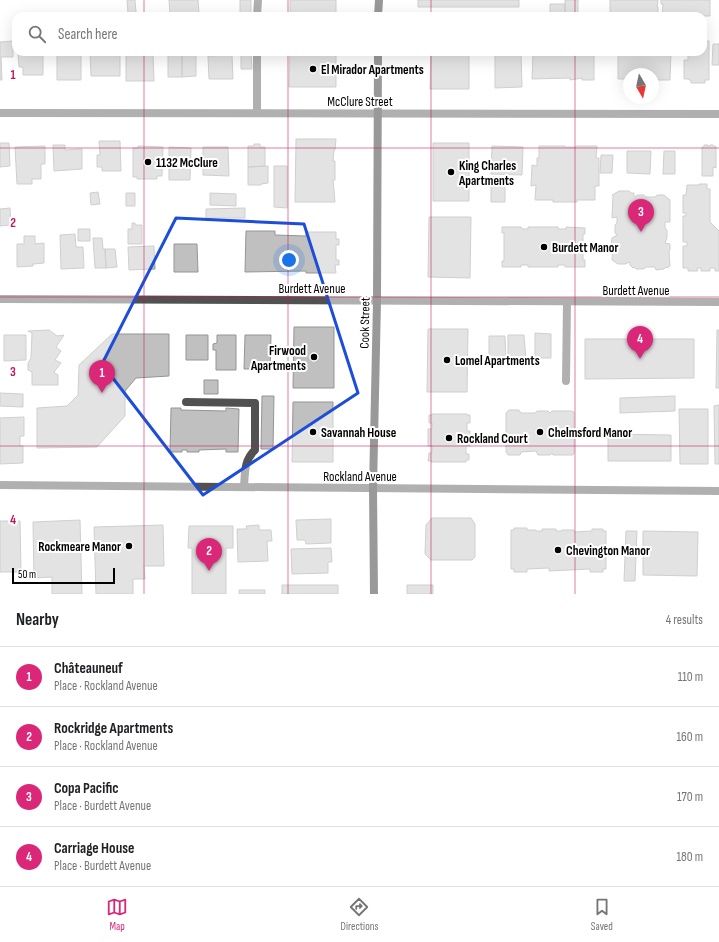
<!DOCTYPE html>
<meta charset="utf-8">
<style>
body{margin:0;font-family:"Sofia Sans Condensed",sans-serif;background:#f2f2f2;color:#202124}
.compass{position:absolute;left:623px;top:68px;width:36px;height:36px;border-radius:50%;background:#fff;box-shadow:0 4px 16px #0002;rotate:171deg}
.scale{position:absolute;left:12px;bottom:10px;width:103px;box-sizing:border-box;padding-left:4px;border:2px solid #000;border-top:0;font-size:11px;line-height:14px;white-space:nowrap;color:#000;-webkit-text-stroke:3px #fff;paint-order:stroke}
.you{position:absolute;left:289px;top:260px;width:14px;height:14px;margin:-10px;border:3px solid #fff;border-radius:50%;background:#1a73e8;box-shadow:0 0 0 6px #1a73e833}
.badge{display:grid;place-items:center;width:26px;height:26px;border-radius:50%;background:#db2777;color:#fff;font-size:13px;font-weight:700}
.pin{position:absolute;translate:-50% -33px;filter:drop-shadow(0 1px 2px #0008)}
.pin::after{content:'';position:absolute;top:21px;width:14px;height:12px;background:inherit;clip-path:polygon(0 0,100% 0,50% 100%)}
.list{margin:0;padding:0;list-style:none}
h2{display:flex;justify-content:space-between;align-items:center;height:52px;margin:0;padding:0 16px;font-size:17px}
h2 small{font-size:13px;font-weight:400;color:#757577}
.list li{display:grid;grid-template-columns:26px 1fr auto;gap:12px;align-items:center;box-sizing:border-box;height:60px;padding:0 16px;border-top:1px solid #e0e0e0}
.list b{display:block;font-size:15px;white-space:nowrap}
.list p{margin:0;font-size:13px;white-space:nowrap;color:#757577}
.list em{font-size:13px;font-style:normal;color:#757577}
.icon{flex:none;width:22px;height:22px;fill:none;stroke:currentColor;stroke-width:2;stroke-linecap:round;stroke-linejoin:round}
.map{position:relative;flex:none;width:719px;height:594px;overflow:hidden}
.search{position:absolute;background:#fff;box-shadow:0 4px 16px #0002;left:12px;right:12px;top:12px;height:44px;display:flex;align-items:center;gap:10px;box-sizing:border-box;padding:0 14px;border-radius:12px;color:#757577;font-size:15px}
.sheet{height:292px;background:#fff}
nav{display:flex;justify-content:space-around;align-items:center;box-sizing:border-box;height:56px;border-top:1px solid #e0e0e0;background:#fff;font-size:11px;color:#757577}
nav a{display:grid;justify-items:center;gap:2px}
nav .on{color:#db2777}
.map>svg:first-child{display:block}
</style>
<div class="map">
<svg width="719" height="594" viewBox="0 0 719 594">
<rect width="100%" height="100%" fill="#fff"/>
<path fill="#c0c0c0" stroke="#959595" d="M127,0H135L136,12L128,13Z
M169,0H198L199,13L170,14Z
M240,0H251V16H240Z
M290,0H336V16H290Z
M418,0H519V7H418Z
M565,0H578V16H565Z
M610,0H658L657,7H658V16L610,15Z
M661,0H710V16H662L663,4H661Z
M550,4H565V16H550Z
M13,41V57H1L2,80H0V42Z
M703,41H709V80H705V83H691V80H689V79H684V60H688V52H703Z
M713,44H719V65H712Z
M18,52H43V75H23V67H19Z
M57,52H81V80H57Z
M90,52H115V56L120,55V76H91Z
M126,52H141V54H153L154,81H126Z
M168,52H177V55H182V77H168Z
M187,52H196V76L182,77V55H187Z
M241,52H251L252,69H241Z
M290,52H336V87H289Z
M431,52H469V89H430Z
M495,52H521L522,87L495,88Z
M533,52H594V80H582V78L570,80V78L532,79Z
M618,52H671L670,80H654L653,74H629V79H618Z
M232,55L233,79H209L208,56Z
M296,139H336L335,150H334L333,161H335V180H333L335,202H295Z
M99,141H120L121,171H102V167H97V155H100Z
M0,143H9L10,166L0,167Z
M433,143H469V201H433Z
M254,144H260V147H265V166L248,167V146H254Z
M53,145H65V150L82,149V169L54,171Z
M704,145H708V147L710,145H713L716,147V168L713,167V176H702V147H704Z
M45,146V164H41V179H32V184H17L15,147Z
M138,146L163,147L162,176H157V179H137V177H133V148H138Z
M492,146L523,147L522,175L491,174Z
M539,146H565V147H576V146H597L596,158H599V186H595V200H577V202H553V200H535L536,185L531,186L532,165L537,166V158H539Z
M169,147L191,148L190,180H169Z
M203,147H228L229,176L203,175Z
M627,151H651L650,174L627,173Z
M664,151H675V174H663Z
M601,155H613L612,173H600Z
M268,166V183L261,184V185H248V167Z
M274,166H287V208L274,207Z
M491,177H505V202H491Z
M699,184H707V189H710V222L719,231V271H715V268H710V271H701V268H697L698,271H688V268H683V246H687V242H683V216H686V213H683V195H686L687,185H699Z
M619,191H629L631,193H634V196L635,197L637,195H644L646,197H655L657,195H664L670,200V222H665V228L667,230V238L665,243L670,244V250L669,251L670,266L667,268L666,267L664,269L656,270L655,267H646L644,269H636L634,267L633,268L630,265V262L625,264H618L612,260L613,247L611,245L612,238L617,235L615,233V225L617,223V217L612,218L613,196L612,195Z
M98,192L100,204L91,205L90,193Z
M126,193H135V206H126Z
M210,193L236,194V206L210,205Z
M10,208L11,225L0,226V209Z
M245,208V218H206V209Z
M429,217H471L470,278L428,277Z
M132,223H135V225H142V244H128V229H132Z
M502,227H521L522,229H528V227H558V229H566V227L585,228V234H583V260H585V267H565V265H558V267H528V265H521V267H502V261H504V233H502Z
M78,229H90V241H78Z
M246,231H275V235L306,236V232H336V239H339V245H336V260H339V265H335L336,273H306V271L245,272Z
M75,234L76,247H83L84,268L61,269L60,235Z
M24,236H35V244L44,243V263L33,264V266L17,267V244H24Z
M93,238H102L103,249H105L106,268H95Z
M174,244H197L198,272H174Z
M154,246L155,269L129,270L128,247Z
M105,249H115L117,267L106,268Z
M294,327H334V388H293Z
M428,329H468L467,392H427Z
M49,330L57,336L64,335L56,347L61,351L55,360L61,363L54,372L58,375V385H32V372L28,370V363L31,358L32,333L28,331Z
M717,330H719V388H716Z
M535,333L551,334V358H535Z
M112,334H169V376L136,378L125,391V416L97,447L37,448V408L67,406L78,395L79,365Z
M4,335H26V360L4,361Z
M186,335H208V360H186Z
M217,335H236V370H216V350H213V344L217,343Z
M245,335H271L270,369H244Z
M508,335H524L526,361H508Z
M489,336H505L506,360H489Z
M585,339H694V378L585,379Z
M204,380H218V394H204Z
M0,393L23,394V407L0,406Z
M262,396H274L273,449H261Z
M675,396V411L620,413V398Z
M293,402H333V462H292Z
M719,405V464H715L714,406Z
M171,408H181V410L226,411V408L239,409L238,452H226V449L199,450V452H187V450H182V452H170Z
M679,409H708V464H680Z
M509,410H519L521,413H535L537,411H548L550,413L552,411H572L574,412V453L573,455H553L552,453L550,455H538L536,451L521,452L520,455H508L506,452V413Z
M432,414H467V415H470V423H467V431H470V446H466V454H469V460H466V462H431L432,461H428L429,453H432V446H428V429H432V423H429V415H432Z
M24,417V436H20V446H23V463L0,464V418Z
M608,434L671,435V461H608Z
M432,518H471L475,524V557L472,560H431L425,554L426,525Z
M331,519V543L306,544L305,540H297L296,520Z
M80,520L82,594H52V577L34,578L33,522Z
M0,521H20L21,572H0Z
M163,525L164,566H144L145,579H133V594H96L94,527Z
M259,525V530H271L272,541H267L268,561L238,562L237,529H247L246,526Z
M189,526H233V548H226V594H192V548H188Z
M514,528H527V530H536V531H542V529H556V531H562V530H574V532L592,531V529H603V531H606V569H603V572H590V569L549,571V568L527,569V572H514V569H511V530H514Z
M626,531H637L635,581H624Z
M643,531L698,532L697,576L643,575Z
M331,548L332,562H328V573L292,574L291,549Z
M282,585H338V594H282Z
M407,585H433V594H407Z
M239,590H265V594H239Z"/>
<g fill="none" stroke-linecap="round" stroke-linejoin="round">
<path stroke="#515151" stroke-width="8" d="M257,16L258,0
M257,113V52
M566,381L567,302
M186,402L255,403V450C244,460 245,473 244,487"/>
<path stroke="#515151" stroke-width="8" d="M0,113L719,114
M0,299L719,302"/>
<path stroke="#515151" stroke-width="8" d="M0,485L719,491"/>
<path stroke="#1e1e1e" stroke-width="8" d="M378,16L379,0
M374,594L373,488L377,301L378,52"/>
</g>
<path d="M0 0H719V594H0ZM176,218L304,224L358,393L203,495L102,364Z" fill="#fff" fill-opacity=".55" fill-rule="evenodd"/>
<path fill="none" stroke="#1d4ed8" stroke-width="3" stroke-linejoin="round" d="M176,218L304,224L358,393L203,495L102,364Z"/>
<path fill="none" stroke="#c2185b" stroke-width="1" stroke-opacity="0.55" d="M144,0V16M288,0V16M431,0V16M575,0V16M144,52V594M288,52V594M431,52V594M575,52V594M0,148H719M0,297H719M0,446H719"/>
<g fill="#000" stroke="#fff" stroke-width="1.5">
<circle cx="313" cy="69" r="4"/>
<circle cx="148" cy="162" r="4"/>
<circle cx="451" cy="172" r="4"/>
<circle cx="544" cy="247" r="4"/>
<circle cx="314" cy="357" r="4"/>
<circle cx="447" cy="360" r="4"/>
<circle cx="313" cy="432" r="4"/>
<circle cx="540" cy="432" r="4"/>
<circle cx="449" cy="438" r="4"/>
<circle cx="129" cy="546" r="4"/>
<circle cx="558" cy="550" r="4"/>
</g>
<g text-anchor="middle" stroke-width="4" stroke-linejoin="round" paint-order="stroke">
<g font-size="13" font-weight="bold" fill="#000" stroke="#fff" text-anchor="start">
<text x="321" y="74">El Mirador Apartments</text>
<text x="156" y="167">1132 McClure</text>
<text x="459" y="170">King Charles<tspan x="459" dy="15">Apartments</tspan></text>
<text x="552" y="252">Burdett Manor</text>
<text x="306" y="355" text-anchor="end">Firwood<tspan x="306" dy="15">Apartments</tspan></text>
<text x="455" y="365">Lomel Apartments</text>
<text x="321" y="437">Savannah House</text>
<text x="548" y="437">Chelmsford Manor</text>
<text x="457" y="443">Rockland Court</text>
<text x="121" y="551" text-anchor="end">Rockmeare Manor</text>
<text x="566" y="555">Chevington Manor</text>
</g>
<g font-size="13" fill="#000" stroke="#fff">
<text x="360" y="106">McClure Street</text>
<text x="312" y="293">Burdett Avenue</text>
<text x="636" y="295">Burdett Avenue</text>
<text transform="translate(364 323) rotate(-89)" y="5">Cook Street</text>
<text x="360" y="481">Rockland Avenue</text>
</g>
</g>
<g font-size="13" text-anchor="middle" font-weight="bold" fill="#c2185b" stroke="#fff" stroke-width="4" stroke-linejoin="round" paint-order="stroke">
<text x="13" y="79">1</text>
<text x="13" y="227">2</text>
<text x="13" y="376">3</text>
<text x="13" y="524">4</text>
</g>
</svg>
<svg class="compass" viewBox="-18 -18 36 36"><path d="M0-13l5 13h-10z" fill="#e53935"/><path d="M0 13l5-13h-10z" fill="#757577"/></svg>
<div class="scale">50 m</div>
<div class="you"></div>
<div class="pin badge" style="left:102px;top:393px">1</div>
<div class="pin badge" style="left:209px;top:571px">2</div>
<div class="pin badge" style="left:641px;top:232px">3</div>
<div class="pin badge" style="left:640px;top:359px">4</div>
<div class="search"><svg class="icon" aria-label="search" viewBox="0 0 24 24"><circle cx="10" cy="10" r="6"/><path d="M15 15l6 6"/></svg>Search here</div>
</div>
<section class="sheet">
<h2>Nearby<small>4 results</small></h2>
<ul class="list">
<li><span class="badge">1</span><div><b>Châteauneuf</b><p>Place · Rockland Avenue</p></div><em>110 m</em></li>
<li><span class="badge">2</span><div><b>Rockridge Apartments</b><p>Place · Rockland Avenue</p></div><em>160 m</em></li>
<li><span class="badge">3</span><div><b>Copa Pacific</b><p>Place · Burdett Avenue</p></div><em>170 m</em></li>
<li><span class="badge">4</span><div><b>Carriage House</b><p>Place · Burdett Avenue</p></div><em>180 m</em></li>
</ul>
</section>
<nav>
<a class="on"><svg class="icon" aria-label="map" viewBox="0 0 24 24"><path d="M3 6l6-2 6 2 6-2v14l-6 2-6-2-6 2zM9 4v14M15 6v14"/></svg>Map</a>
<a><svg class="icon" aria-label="directions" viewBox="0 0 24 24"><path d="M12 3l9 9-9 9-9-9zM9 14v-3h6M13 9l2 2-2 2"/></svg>Directions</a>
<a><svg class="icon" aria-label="saved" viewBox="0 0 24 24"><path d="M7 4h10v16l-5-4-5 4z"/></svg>Saved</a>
</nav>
